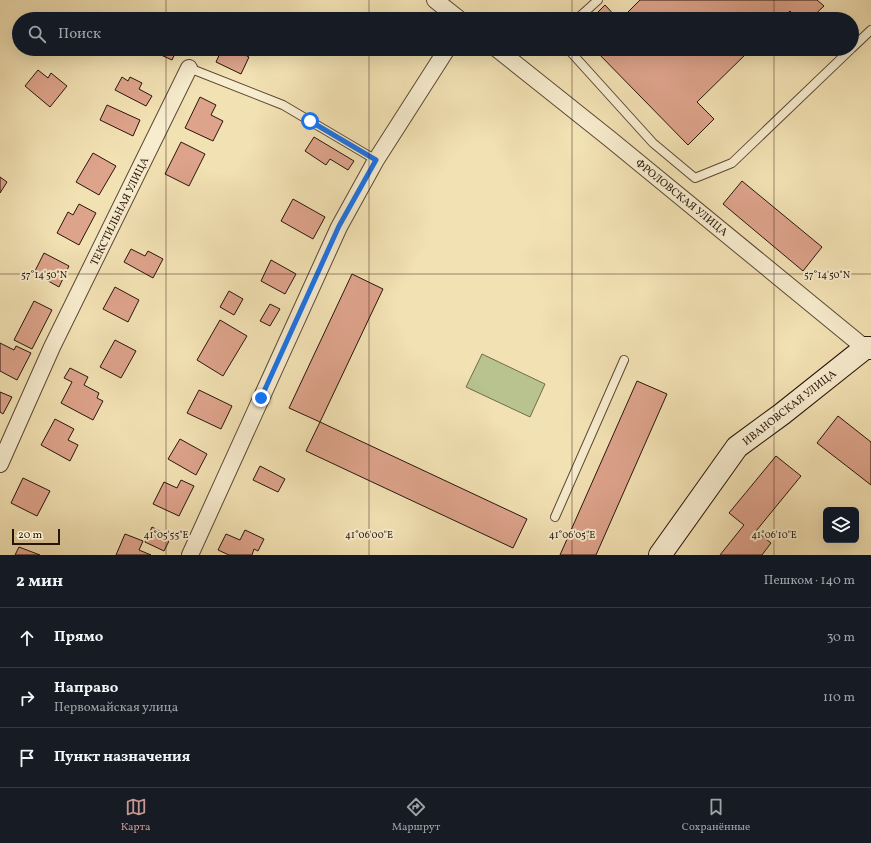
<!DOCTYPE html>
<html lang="ru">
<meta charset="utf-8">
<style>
body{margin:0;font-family:Vollkorn,serif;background:#242831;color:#f1f3f6}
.controls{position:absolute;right:12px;bottom:12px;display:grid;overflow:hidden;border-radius:6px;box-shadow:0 4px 16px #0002}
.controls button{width:36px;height:36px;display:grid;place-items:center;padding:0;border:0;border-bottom:1px solid #363941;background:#171b24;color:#f1f3f6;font:20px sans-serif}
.scale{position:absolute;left:12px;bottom:10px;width:48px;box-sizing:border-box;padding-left:4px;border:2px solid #28150a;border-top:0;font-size:11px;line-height:14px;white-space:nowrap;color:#28150a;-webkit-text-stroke:3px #f7ecce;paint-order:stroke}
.stop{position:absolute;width:12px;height:12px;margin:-9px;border:3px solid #1a73e8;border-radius:50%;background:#fff}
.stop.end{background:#1a73e8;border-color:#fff;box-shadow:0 1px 4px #0008}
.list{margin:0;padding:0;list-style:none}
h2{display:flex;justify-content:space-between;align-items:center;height:52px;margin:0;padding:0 16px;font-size:17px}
h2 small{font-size:13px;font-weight:400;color:#9ea1a6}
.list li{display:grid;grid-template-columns:26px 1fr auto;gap:12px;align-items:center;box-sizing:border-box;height:60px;padding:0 16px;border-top:1px solid #363941}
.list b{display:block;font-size:15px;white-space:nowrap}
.list p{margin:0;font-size:13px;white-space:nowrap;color:#9ea1a6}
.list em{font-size:13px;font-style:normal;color:#9ea1a6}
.icon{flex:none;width:22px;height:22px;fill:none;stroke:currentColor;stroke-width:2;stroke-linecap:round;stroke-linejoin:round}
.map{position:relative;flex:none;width:871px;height:555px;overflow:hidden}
.search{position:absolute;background:#171b24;box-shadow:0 4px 16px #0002;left:12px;right:12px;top:12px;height:44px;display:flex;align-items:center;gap:10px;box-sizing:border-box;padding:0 14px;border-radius:22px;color:#9ea1a6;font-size:15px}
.sheet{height:232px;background:#171b24}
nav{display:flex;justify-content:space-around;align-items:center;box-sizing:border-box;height:56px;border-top:1px solid #363941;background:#171b24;font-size:11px;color:#9ea1a6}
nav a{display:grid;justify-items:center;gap:2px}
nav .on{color:#c59692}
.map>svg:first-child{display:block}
</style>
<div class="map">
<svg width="871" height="555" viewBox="0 0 871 555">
<rect width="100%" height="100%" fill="#f2e1b3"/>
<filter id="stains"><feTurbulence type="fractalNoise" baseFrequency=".005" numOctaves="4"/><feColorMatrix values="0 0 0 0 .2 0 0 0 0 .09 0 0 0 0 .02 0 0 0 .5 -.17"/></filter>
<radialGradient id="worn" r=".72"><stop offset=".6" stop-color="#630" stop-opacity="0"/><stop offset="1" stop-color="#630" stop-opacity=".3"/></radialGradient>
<path fill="#b8c38f" stroke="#706c4c" d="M482,354L545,384L530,417L466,387Z"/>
<path fill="#dda38b" stroke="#28150a" d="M640,0H817L824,6L810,19H797L790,11L781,19H621Z
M605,5L618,19H591Z
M148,49H177L172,60Z
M222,49H233L249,57L241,74L216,62Z
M594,49H751L697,102L714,119L688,145Z
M38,70L48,78L51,73L67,86L50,107L25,86Z
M122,77L128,81L130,77L142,83L139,89L152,96L146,106L115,90Z
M200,97L216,105L211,115L223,121L213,141L185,128Z
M107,105L140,120L133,136L100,120Z
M314,137L354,161L348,170L330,159L326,165L305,151Z
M181,142L205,154L189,186L165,174Z
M93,153L116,166L99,195L76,182Z
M0,177L7,182L0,193Z
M742,181L822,247L803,271L723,204Z
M293,199L325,217L313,239L281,221Z
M79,204L96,213L79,245L57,233L68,212L73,215Z
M131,249L145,256L148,251L163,259L153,278L124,262Z
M44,253L69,266L59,287L34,273Z
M271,260L296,274L285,294L261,281Z
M352,274L383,289L320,422L289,408Z
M115,287L139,300L128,322L103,309Z
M229,291L243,299L234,315L220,307Z
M34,301L52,310L32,349L14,340Z
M270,304L280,309L270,326L260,321Z
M220,320L247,336L223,376L197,360Z
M115,340L136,351L121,378L100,367Z
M0,343L14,350L16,346L31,353L17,380L0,371Z
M70,368L88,377L84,385L99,393L97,398L103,401L93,420L61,403L72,382L64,378Z
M637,381L667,394L596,555H560Z
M199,390L232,406L221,429L187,413Z
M0,392L12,397L3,414L0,412Z
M838,416L871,442V485L817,443Z
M55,419L74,429L68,440L78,445L70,461L41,445Z
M320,422L527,519L513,548L306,451Z
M180,439L207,454L196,475L168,459Z
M776,456L801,476L756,531L771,543L762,555H720L744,525L729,513Z
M260,466L285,479L278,492L253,480Z
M23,478L50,491L37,516L11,503Z
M181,480L194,486L179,516L153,504L164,482L177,488Z
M152,527L171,537L164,551L145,542Z
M245,530L264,539L258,551L254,549L252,555H229L218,550L226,534L240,540Z
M125,534L143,541L139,550L151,555H116Z
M19,547L40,555H15Z"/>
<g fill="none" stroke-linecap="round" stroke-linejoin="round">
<g stroke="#5a4834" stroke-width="10">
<path id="lane" d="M577,19L598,0
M852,48L871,30
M568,49L653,143L695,178L732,163L851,49
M189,68L283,105L376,160
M555,517L624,360"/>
</g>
<g stroke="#5a4834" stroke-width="18">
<path id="street" d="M435,0L459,19
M497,49L610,139L865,348
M0,464L52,347L189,68
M190,555L339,227L376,160L447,49"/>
</g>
<g stroke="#28150a" stroke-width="24">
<path id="secondary" d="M660,555L737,447L782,414L865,348H871"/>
</g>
<use href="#lane" stroke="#f7ecce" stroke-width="8"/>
<use href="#street" stroke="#f7ecce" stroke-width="16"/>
<use href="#secondary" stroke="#f7ecce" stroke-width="22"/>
</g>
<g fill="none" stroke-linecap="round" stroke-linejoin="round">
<path stroke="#1a73e8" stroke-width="5" d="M261,398L339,226L376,160L310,121"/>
</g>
<path fill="none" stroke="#28150a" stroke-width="1" stroke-opacity="0.45" d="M166,0V19M369,0V19M572,0V19M774,0V19M166,49V555M369,49V555M572,49V555M774,49V555M0,274H871"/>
<g text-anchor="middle" stroke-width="4" stroke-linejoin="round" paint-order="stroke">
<g font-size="11" fill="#28150a" stroke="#f7ecce">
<text transform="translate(682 197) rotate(39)" y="4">ФРОЛОВСКАЯ УЛИЦА</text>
<text transform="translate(119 211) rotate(-64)" y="4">ТЕКСТИЛЬНАЯ УЛИЦА</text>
<text transform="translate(789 407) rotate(-38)" y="4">ИВАНОВСКАЯ УЛИЦА</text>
</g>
</g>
<g font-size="10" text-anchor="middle" fill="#28150a" stroke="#f7ecce" stroke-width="4" stroke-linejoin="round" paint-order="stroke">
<text x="44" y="278">57°14'50"N</text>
<text x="827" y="278">57°14'50"N</text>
<text x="166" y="538">41°05'55"E</text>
<text x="369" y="538">41°06'00"E</text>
<text x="572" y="538">41°06'05"E</text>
<text x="774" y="538">41°06'10"E</text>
</g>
<rect width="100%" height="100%" filter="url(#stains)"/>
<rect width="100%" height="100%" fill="url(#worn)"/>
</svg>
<div class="controls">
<button><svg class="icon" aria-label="layers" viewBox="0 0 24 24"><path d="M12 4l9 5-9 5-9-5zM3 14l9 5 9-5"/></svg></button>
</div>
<div class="scale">20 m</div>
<div class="stop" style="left:310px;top:121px"></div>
<div class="stop end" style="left:261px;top:398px"></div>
<div class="search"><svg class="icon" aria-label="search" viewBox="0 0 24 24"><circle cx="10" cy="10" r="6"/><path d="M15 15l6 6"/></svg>Поиск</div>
</div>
<section class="sheet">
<h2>2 мин<small>Пешком · 140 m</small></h2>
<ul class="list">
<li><svg class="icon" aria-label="ahead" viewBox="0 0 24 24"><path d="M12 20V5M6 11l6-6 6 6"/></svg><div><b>Прямо</b></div><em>30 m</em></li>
<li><svg class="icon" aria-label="right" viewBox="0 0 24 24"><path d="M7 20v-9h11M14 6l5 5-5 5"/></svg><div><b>Направо</b><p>Первомайская улица</p></div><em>110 m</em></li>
<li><svg class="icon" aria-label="arrive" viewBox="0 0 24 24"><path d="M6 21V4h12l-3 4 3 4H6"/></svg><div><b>Пункт назначения</b></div></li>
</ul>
</section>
<nav>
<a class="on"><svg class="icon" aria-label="map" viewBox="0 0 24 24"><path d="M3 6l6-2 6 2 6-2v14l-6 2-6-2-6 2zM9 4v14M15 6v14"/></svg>Карта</a>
<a><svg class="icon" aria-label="directions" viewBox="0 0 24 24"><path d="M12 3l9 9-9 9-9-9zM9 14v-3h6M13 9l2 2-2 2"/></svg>Маршрут</a>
<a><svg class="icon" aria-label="saved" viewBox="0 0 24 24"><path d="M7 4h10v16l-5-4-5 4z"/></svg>Сохранённые</a>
</nav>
